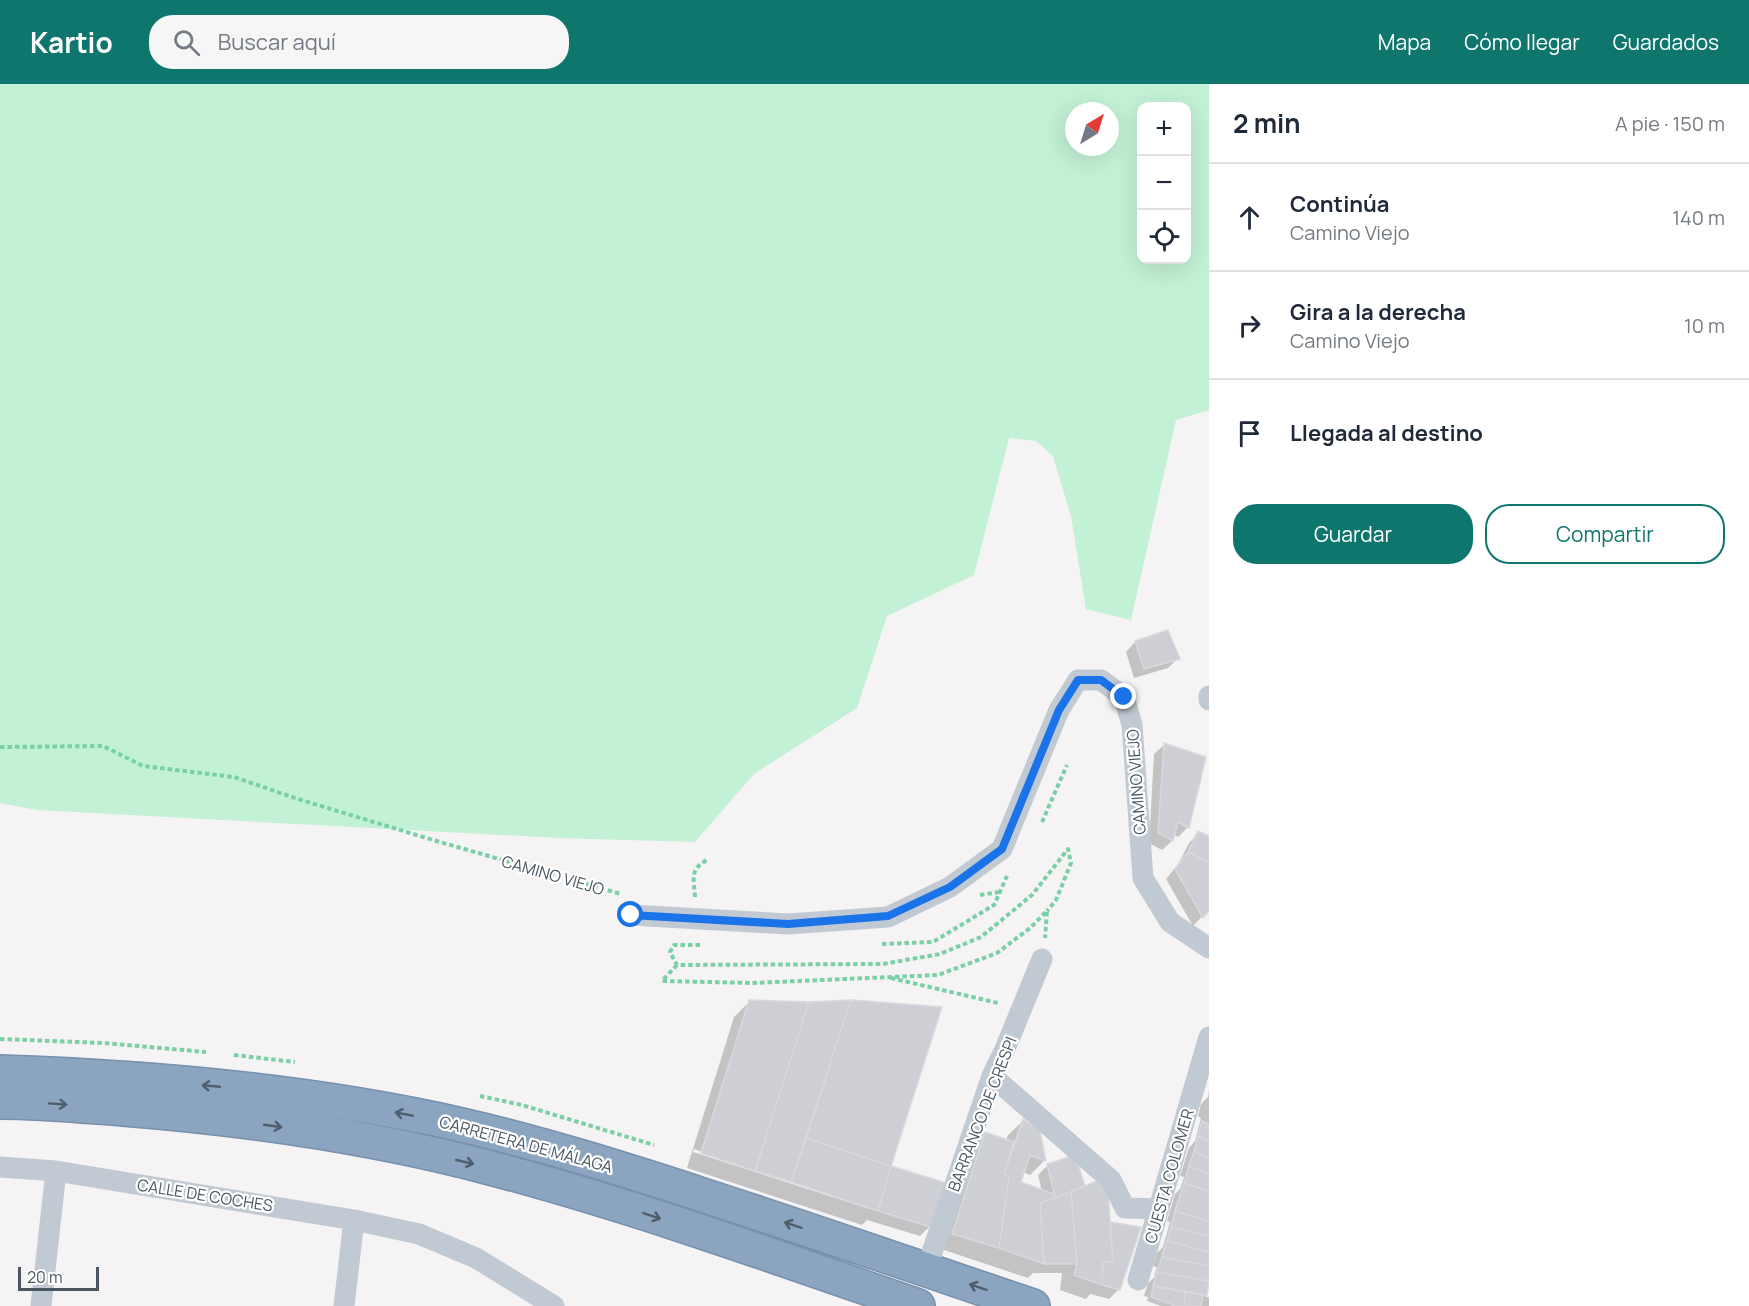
<!DOCTYPE html>
<html lang="es">
<meta charset="utf-8">
<style>
body{margin:0;font-family:Manrope,sans-serif;background:#f6f6f7;color:#1f2937}
.controls{position:absolute;right:18px;top:18px;display:grid;overflow:hidden;border-radius:12px;box-shadow:0 6px 24px #0002}
.controls button{width:54px;height:54px;display:grid;place-items:center;padding:0;border:0;border-bottom:2px solid #e0e1e3;background:#fff;color:#1f2937;font:30px sans-serif}
.compass{position:absolute;left:1065px;top:18px;width:54px;height:54px;border-radius:50%;background:#fff;box-shadow:0 6px 24px #0002;rotate:38deg}
.scale{position:absolute;left:18px;bottom:15px;width:81px;box-sizing:border-box;padding-left:6px;border:3px solid #4a5661;border-top:0;font-size:16px;line-height:21px;white-space:nowrap;color:#4a5661;-webkit-text-stroke:4px #fff;paint-order:stroke}
.stop{position:absolute;width:18px;height:18px;margin:-14px;border:4px solid #1a73e8;border-radius:50%;background:#fff}
.stop.end{background:#1a73e8;border-color:#fff;box-shadow:0 2px 6px #0008}
.list{margin:0;padding:0;list-style:none}
h2{display:flex;justify-content:space-between;align-items:center;height:78px;margin:0;padding:0 24px;font-size:26px}
h2 small{font-size:20px;font-weight:400;color:#747a83}
.list li{display:grid;grid-template-columns:39px 1fr auto;gap:18px;align-items:center;box-sizing:border-box;height:108px;padding:0 24px;border-top:2px solid #e0e1e3}
.list b{display:block;font-size:22px;white-space:nowrap}
.list p{margin:0;font-size:20px;white-space:nowrap;color:#747a83}
.list em{font-size:20px;font-style:normal;color:#747a83}
.actions{display:flex;gap:12px;padding:18px 24px}
.actions a{flex:1;padding:14px 0;border:2px solid #0f766e;border-radius:24px;text-align:center;font-size:21px;color:#0f766e}
.actions .main{background:#0f766e;color:#fff}
.icon{flex:none;width:33px;height:33px;fill:none;stroke:currentColor;stroke-width:2;stroke-linecap:round;stroke-linejoin:round}
.map{position:relative;flex:none;width:1209px;height:1222px;overflow:hidden}
header{display:flex;align-items:center;gap:36px;box-sizing:border-box;height:84px;padding:0 30px;background:#0f766e;color:#fff}
header strong{font-size:28px}
nav{display:flex;gap:33px;margin-inline-start:auto;font-size:21px}
.search{width:420px;height:54px;background:#f6f6f7;display:flex;align-items:center;gap:15px;box-sizing:border-box;padding:0 21px;border-radius:24px;color:#747a83;font-size:22px}
main{display:flex}
aside{flex:1;background:#fff}
.map>svg:first-child{display:block}
</style>
<header>
<strong>Kartio</strong>
<div class="search"><svg class="icon" aria-label="search" viewBox="0 0 24 24"><circle cx="10" cy="10" r="6"/><path d="M15 15l6 6"/></svg>Buscar aquí</div>
<nav><a>Mapa</a><a>Cómo llegar</a><a>Guardados</a></nav>
</header>
<main>
<div class="map">
<svg width="1209" height="1222" viewBox="0 0 1209 1222">
<rect width="100%" height="100%" fill="#f5f3f3"/>
<path fill="#c3f1d5" fill-rule="evenodd" d="M0,0H1209V326L1176,336L1131,536L1086,525L1071,432L1053,372L1036,357L1009,354L974,491L887,532L857,624L754,690L695,758L558,754L37,726L0,719ZM1142,22H1186V176H1142ZM1074,27H1110V63H1074Z"/>
<path fill="#0003" fill-rule="evenodd" d="M1135,558L1178,574L1168,584L1134,594L1126,568Z
M1164,661L1188,743L1178,753L1173,750L1172,757L1162,766L1149,759L1154,670Z
M1199,749L1209,754V825L1193,842L1166,795L1179,779L1189,759Z
M749,918L809,919L851,918L890,1081L930,1142L920,1152L867,1136L862,1141L687,1084L734,933ZM694,1065L870,1122V1125L693,1068Z
M1209,1007V1198L1206,1213H1209V1222H1161L1147,1217L1148,1213L1144,1212L1148,1199L1156,1192H1154L1157,1183L1153,1182L1157,1169L1163,1163L1170,1138L1167,1137L1175,1110L1180,1105L1184,1093L1180,1092L1189,1064L1195,1057L1201,1034L1198,1032L1201,1020L1208,1013Z
M1023,1037L1038,1048L1044,1077L1030,1091L1023,1088L1019,1099L1042,1107L1038,1091L1048,1081L1074,1073L1085,1104L1109,1142L1119,1205L1109,1215L1090,1210L1086,1215L1060,1206L1062,1189H1033L1028,1194L938,1164L970,1065L985,1050L1006,1057L1008,1051Z"/>
<path fill="#cdcfd5" stroke="#d7d9de" stroke-width="1.5" d="M1168,546L1180,575L1144,585L1135,557Z
M1164,659L1206,673L1189,744L1178,738L1173,757L1158,749Z
M1198,747L1209,752V778L1188,768Z
M1188,768L1209,778V827L1203,834L1175,785Z
M749,916L809,918L755,1087L701,1069Z
M851,916L791,1098L755,1087L809,918Z
M851,916L942,923L891,1082L806,1054Z
M1023,1035L1040,1047L1046,1077L1030,1071L1021,1098L1054,1110L1055,1114L1040,1119L1044,1180L999,1164L1009,1093L1004,1090Z
M1202,1037L1209,1040V1057L1198,1052Z
M985,1048L1014,1058L1004,1090L1009,1093L999,1164L952,1150Z
M1198,1052L1209,1057V1074L1194,1067Z
M806,1054L891,1082L878,1127L791,1098Z
M1194,1067L1209,1074V1090L1189,1082Z
M1075,1071L1085,1102L1055,1114L1047,1080Z
M891,1082L946,1099L931,1143L878,1127Z
M1189,1082L1209,1090V1107L1184,1099Z
M1097,1097L1108,1107L1113,1178H1103L1102,1201L1074,1191L1077,1180L1071,1108Z
M1184,1099L1209,1107V1137L1175,1127Z
M1071,1108L1077,1180H1044L1040,1119Z
M1175,1127L1209,1137V1152L1171,1143Z
M1110,1138L1141,1143L1120,1206L1102,1201L1103,1178H1113Z
M1171,1143L1209,1152V1168L1167,1157Z
M1167,1157L1209,1168V1182L1162,1173Z
M1162,1173L1209,1182V1197L1157,1188Z
M1157,1188L1209,1197L1207,1211L1153,1202Z
M1153,1202L1185,1208L1184,1222H1176L1151,1213Z
M1185,1208L1203,1211L1201,1222H1184Z"/>
<g fill="none" stroke-linecap="round" stroke-linejoin="round">
<g stroke="#7690ad" stroke-width="36">
<path id="highway" d="M0,988C153,993 312,1007 462,1041C544,1060 623,1085 703,1111C814,1147 923,1185 1033,1222
M0,1018C41,1018 82,1022 123,1025C249,1035 376,1053 498,1086C640,1124 779,1174 918,1222"/>
</g>
<path stroke="#7ad0a6" stroke-width="4" stroke-dasharray="4.5 3" stroke-linecap="butt" d="M0,663L103,662L143,682L234,693L298,715L433,756L621,810
M1042,738L1067,681
M980,811L1000,808
M695,813C694,795 689,786 707,776
M882,860L933,858L994,821L1007,792
M700,861H674L670,868L677,881L883,880L940,870L981,853L1032,811L1068,765L1071,779L1056,816L1047,827
M677,881L662,897L752,899L938,891L997,869L1030,844L1047,827L1045,854
M891,894L998,919
M0,955L104,959L206,968
M234,971L295,978
M480,1012L522,1021L654,1061"/>
<path stroke="#c1cad2" stroke-width="21" d="M1209,612V616
M631,831L788,840L888,833L950,803L1002,765L1059,626L1078,596H1101L1124,613L1132,641L1143,794L1170,838L1209,864
M992,992L1111,1096L1125,1124L1159,1125
M0,1083L56,1087L354,1136L419,1150L476,1174L554,1222
M926,1186L992,992L1005,965L1042,875
M1138,1196L1209,953
M41,1222L56,1087
M344,1222L354,1136"/>
<use href="#highway" stroke="#8ba5c1" stroke-width="33"/>
</g>
<defs><path id="oneway-shaft" d="M-6 0H5M1.5-3L5.5 0L1.5 3" fill="none" stroke-width="1.6" stroke-linecap="round" stroke-linejoin="round" transform="scale(1.5)"/></defs>
<g stroke="#505e6b">
<use href="#oneway-shaft" transform="translate(211 1002) rotate(-175)"/>
<use href="#oneway-shaft" transform="translate(58 1020) rotate(4)"/>
<use href="#oneway-shaft" transform="translate(404 1030) rotate(-169)"/>
<use href="#oneway-shaft" transform="translate(273 1042) rotate(8)"/>
<use href="#oneway-shaft" transform="translate(465 1078) rotate(13)"/>
<use href="#oneway-shaft" transform="translate(652 1132) rotate(19)"/>
<use href="#oneway-shaft" transform="translate(793 1141) rotate(-161)"/>
<use href="#oneway-shaft" transform="translate(978 1203) rotate(-161)"/>
</g>
<g fill="none" stroke-linecap="round" stroke-linejoin="round">
<path stroke="#1a73e8" stroke-width="8" d="M631,831L788,840L888,832L950,803L1002,765L1059,626L1078,596H1101L1124,613"/>
</g>
<g text-anchor="middle" stroke-width="4.5" stroke-linejoin="round" paint-order="stroke">
<g font-size="16" fill="#4a5661" stroke="#fff">
<text transform="translate(1136 698) rotate(-94)" y="6">CAMINO VIEJO</text>
<text transform="translate(553 791) rotate(16)" y="6">CAMINO VIEJO</text>
<text transform="translate(982 1030) rotate(-69)" y="6">BARRANCO DE CRESPI</text>
<text transform="translate(526 1060) rotate(15)" y="6">CARRETERA DE MÁLAGA</text>
<text transform="translate(1169 1092) rotate(-74)" y="6">CUESTA COLOMER</text>
<text transform="translate(205 1111) rotate(9)" y="6">CALLE DE COCHES</text>
</g>
</g>
</svg>
<div class="controls">
<button>+</button>
<button>−</button>
<button><svg class="icon" aria-label="locate" viewBox="0 0 24 24"><circle cx="12" cy="12" r="6"/><path d="M12 2v4M12 18v4M2 12h4M18 12h4"/></svg></button>
</div>
<svg class="compass" viewBox="-18 -18 36 36"><path d="M0-13l5 13h-10z" fill="#e53935"/><path d="M0 13l5-13h-10z" fill="#747a83"/></svg>
<div class="scale">20 m</div>
<div class="stop" style="left:631px;top:831px"></div>
<div class="stop end" style="left:1124px;top:613px"></div>
</div>
<aside>
<h2>2 min<small>A pie · 150 m</small></h2>
<ul class="list">
<li><svg class="icon" aria-label="ahead" viewBox="0 0 24 24"><path d="M12 20V5M6 11l6-6 6 6"/></svg><div><b>Continúa</b><p>Camino Viejo</p></div><em>140 m</em></li>
<li><svg class="icon" aria-label="right" viewBox="0 0 24 24"><path d="M7 20v-9h11M14 6l5 5-5 5"/></svg><div><b>Gira a la derecha</b><p>Camino Viejo</p></div><em>10 m</em></li>
<li><svg class="icon" aria-label="arrive" viewBox="0 0 24 24"><path d="M6 21V4h12l-3 4 3 4H6"/></svg><div><b>Llegada al destino</b></div></li>
</ul>
<div class="actions"><a class="main">Guardar</a><a>Compartir</a></div>
</aside>
</main>
